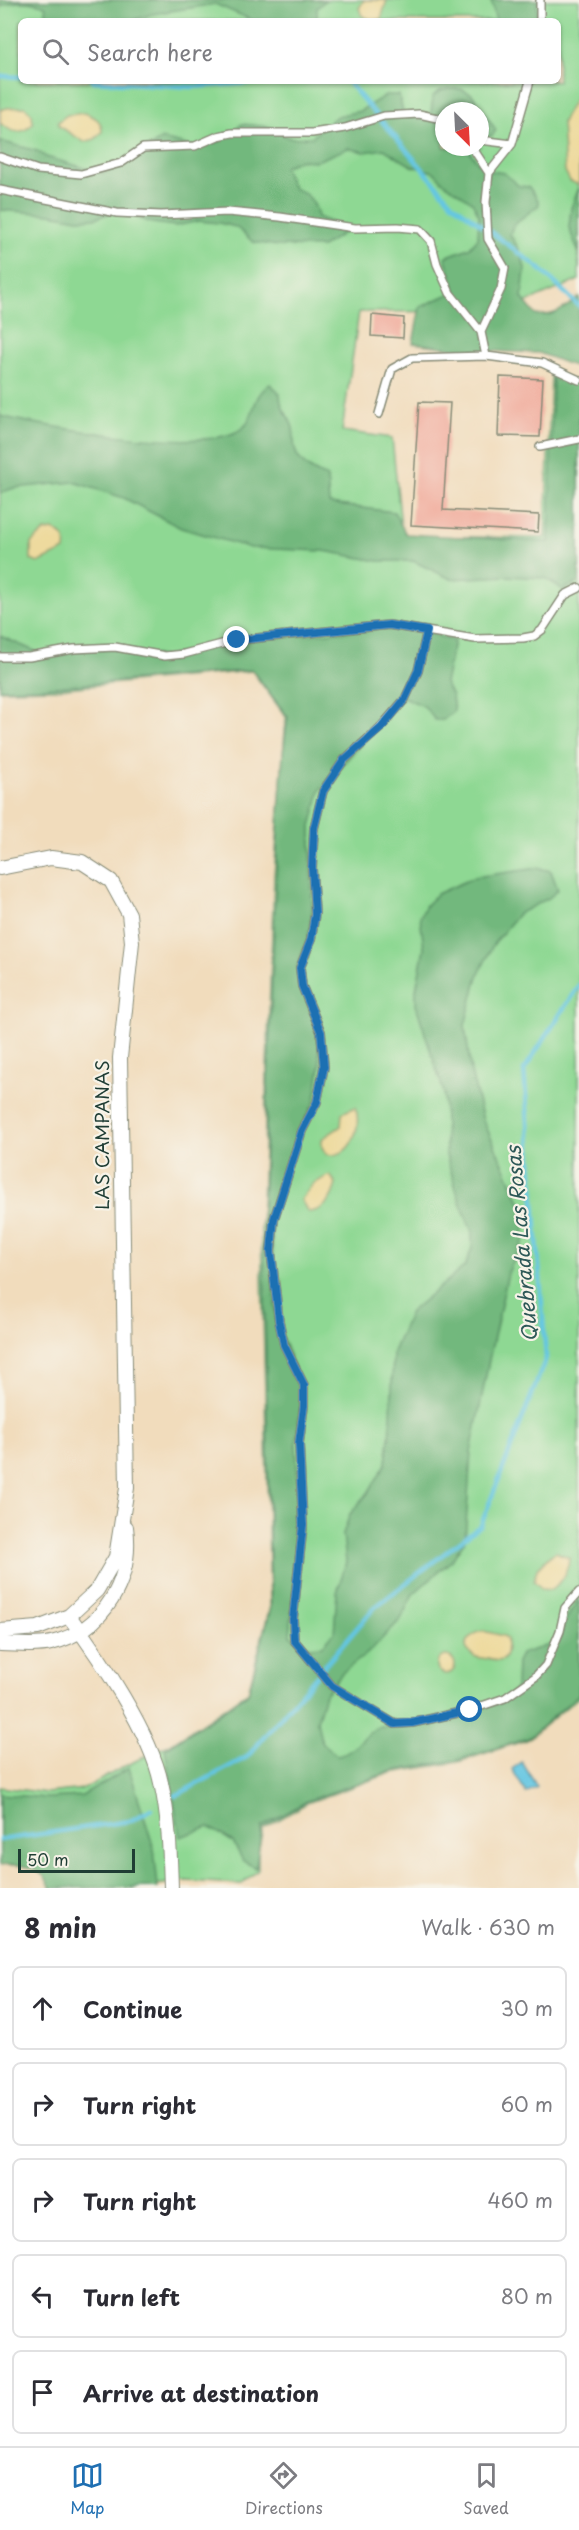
<!DOCTYPE html>
<meta charset="utf-8">
<style>
body{margin:0;font-family:"Playpen Sans",sans-serif;background:#f7f7f7;color:#2b2b33}
.compass{position:absolute;left:435px;top:102px;width:54px;height:54px;border-radius:50%;background:#fff;box-shadow:0 2px 4px #0004;rotate:156deg}
.scale{position:absolute;left:18px;bottom:15px;width:117px;box-sizing:border-box;padding-left:6px;border:3px solid #1f3d34;border-top:0;font-size:16px;line-height:21px;white-space:nowrap;color:#1f3d34;-webkit-text-stroke:4px #f7f3e8;paint-order:stroke}
.stop{position:absolute;width:18px;height:18px;margin:-14px;border:4px solid #1f6fb2;border-radius:50%;background:#fff}
.stop.end{background:#1f6fb2;border-color:#fff;box-shadow:0 2px 6px #0008}
.list{margin:0;padding:0;list-style:none}
h2{display:flex;justify-content:space-between;align-items:center;height:78px;margin:0;padding:0 24px;font-size:26px}
h2 small{font-size:20px;font-weight:400;color:#7c7c81}
.list li{display:grid;grid-template-columns:39px 1fr auto;gap:18px;align-items:center;box-sizing:border-box;height:84px;margin:0 12px 12px;padding:0 12px;border:2px solid #e1e1e2;border-radius:9px}
.list b{display:block;font-size:22px;white-space:nowrap}
.list em{font-size:20px;font-style:normal;color:#7c7c81}
.icon{flex:none;width:33px;height:33px;fill:none;stroke:currentColor;stroke-width:2;stroke-linecap:round;stroke-linejoin:round}
.map{position:relative;flex:none;width:579px;height:1888px;overflow:hidden}
.search{position:absolute;background:#fff;box-shadow:0 2px 4px #0004;left:18px;right:18px;top:18px;height:66px;display:flex;align-items:center;gap:15px;box-sizing:border-box;padding:0 21px;border-radius:9px;color:#7c7c81;font-size:22px}
.sheet{height:558px;background:#fff}
nav{display:flex;justify-content:space-around;align-items:center;box-sizing:border-box;height:84px;border-top:2px solid #e1e1e2;background:#fff;font-size:16px;color:#7c7c81}
nav a{display:grid;justify-items:center;gap:3px}
nav .on{color:#1f6fb2}
.map>svg:first-child{display:block}
</style>
<div class="map">
<svg width="579" height="1888" viewBox="0 0 579 1888">
<rect width="100%" height="100%" fill="#f7f3e8"/>
<filter id="ink" filterUnits="userSpaceOnUse"><feTurbulence type="fractalNoise" baseFrequency=".0167" numOctaves="2"/><feDisplacementMap in="SourceGraphic" scale="12" xChannelSelector="R" yChannelSelector="G"/><feConvolveMatrix kernelMatrix="1 2 1 2 8 2 1 2 1" color-interpolation-filters="sRGB"/></filter>
<filter id="wash" filterUnits="userSpaceOnUse"><feTurbulence type="fractalNoise" baseFrequency=".008" numOctaves="4" result="noise"/><feDisplacementMap in="SourceGraphic" scale="24" xChannelSelector="R" yChannelSelector="G"/><feGaussianBlur stdDeviation="1.35" result="paint"/><feColorMatrix in="noise" values="0 0 0 0 0 0 0 0 0 0 0 0 0 0 0 0 0 1.4 0 .05"/><feComposite in="paint" operator="in"/></filter>
<g filter="url(#wash)">
<rect width="100%" height="100%" fill="#f1dcbc"/>
<path fill="#8ed893" stroke="#568a64" stroke-width="1.5" fill-rule="evenodd" d="M0,0H579V280L506,311L359,312L342,431L392,438L402,536L545,538L551,376L579,388V1697L527,1740L458,1762L391,1773L307,1803L263,1829L258,1852V1870L242,1884L185,1881L133,1888L53,1881L35,1867L18,1862L0,1865V1787L47,1793L84,1789L125,1766L169,1745L248,1692L270,1606L261,1231L274,876L286,717L252,671L55,689L0,690ZM21,21H558V81H21ZM444,111H480V147H444Z"/>
<path fill="#72b87d" stroke="#487a58" stroke-width="1.5" d="M0,0H326L317,8V21L252,20L215,4L152,14L131,21L80,19L48,21L45,6C29,0 15,0 0,7Z
M491,0H537V21H496Z
M448,89H461L472,94L496,130L492,136L480,135V111H444V147H466L484,170L504,173L519,186L529,187L538,200L539,205L514,224L510,234L520,251L525,268L522,298L536,315C555,317 565,308 579,297V347L576,367L539,353L466,350L413,343L420,307L456,291L445,257L469,248L478,238L479,215L472,202L443,182L434,172L412,166L384,149L364,152L348,148L317,161L299,160L284,167L293,188C309,194 315,201 318,217L348,230L322,247L278,246L253,242L236,227L219,223L199,221L175,226L153,223L116,211L96,218L78,219L51,214L0,210V141L37,151L46,157L102,173L117,167L162,139L198,148L220,141L242,124L270,127L289,138L312,137L337,116L360,111L386,95H399L404,117L423,119L431,113L433,96L440,91Z
M579,188V270L578,251L569,228L571,208Z
M553,373L579,383V582L563,590L545,578L506,576L451,579L413,561H378L324,551L251,548L181,528L124,498L74,482L14,488L0,493V416C45,427 199,453 238,431C258,420 248,399 270,384L280,394C280,408 287,412 292,425C295,432 293,441 295,449C298,464 314,472 327,477L329,504L394,512L406,534L549,542Z
M389,627L427,632L454,641L445,683L452,696L454,711L443,720H435L424,706L403,697L320,790L311,827L312,913L308,939L297,967L318,1033L320,1067L315,1101L299,1130L271,1218L276,1322L301,1386V1406L296,1443L300,1525L290,1635L310,1647L322,1646L334,1633L337,1593L346,1562L343,1534L350,1514L368,1493L386,1464L391,1420L393,1352L410,1312L465,1266L472,1248V1232L460,1202L446,1155L444,1093L416,1005V990L424,948L420,917L426,905L437,894L475,877L538,868L551,871L558,890L549,898L518,914L493,945L478,976L465,1025L471,1072L483,1120L524,1210V1240L508,1273L490,1355L471,1452L465,1540L452,1560L413,1594L401,1619L369,1652L342,1673L325,1694L317,1721L320,1736L323,1744L338,1756C357,1752 360,1736 377,1728C382,1726 390,1727 396,1727L503,1702L516,1688L517,1662L521,1654C534,1649 546,1647 559,1641L565,1621L579,1598V1694L529,1738L458,1760L392,1771L307,1801L262,1827L256,1868L243,1861L233,1842L209,1827L180,1837L165,1749L248,1694L271,1607L263,1208L278,830L283,753L288,717L252,670L42,688L0,689V636L46,656L74,650L115,648L165,657L237,641Z
M129,1768L154,1849L158,1887L51,1888C43,1866 20,1863 0,1866V1794L48,1798L82,1796Z"/>
<path fill="#eeda9e" stroke="#868c69" stroke-width="1.5" d="M364,0H387L381,19L374,21L362,16L359,8Z
M579,91V185L570,181L565,171L562,122Z
M25,107L32,114L33,123C22,136 12,133 0,123V110L7,108Z
M85,113C95,117 102,120 102,132L95,139L84,142L59,126L58,122L67,115Z
M53,530C63,535 67,538 65,550L38,563L31,560V543L45,531Z
M355,1107C363,1125 351,1161 326,1154L322,1147V1139L341,1126L342,1113Z
M330,1175L336,1184C332,1199 325,1211 308,1212L301,1200L313,1184Z
M556,1552L570,1558C568,1570 561,1583 551,1590L542,1589L534,1581L537,1569C544,1563 548,1555 556,1552Z
M483,1631L504,1636L507,1639C507,1657 507,1665 488,1659C483,1658 478,1658 474,1656C457,1645 470,1634 483,1631Z
M437 1665a9 9 0 1 1 18 0a9 9 0 1 1-18 0Z"/>
<path fill="#64c6e2" stroke="#42828b" stroke-width="1.5" d="M522,1762L537,1787L526,1793L512,1769Z"/>
<g fill="none" stroke-linecap="round" stroke-linejoin="round">
<path stroke="#64c6e2" stroke-width="4.5" d="M0,76L21,77
M92,81L191,87L277,81
M347,81L452,203L539,268L579,306
M175,1796L247,1757L374,1608L481,1525L546,1358L524,1070L579,985
M0,1840L130,1821L152,1809"/>
</g>
<g id="blocks">
<path fill="#f1ac9c" d="M372,315L404,318L403,338L371,336Z
M500,377L543,379L540,437L498,436Z
M419,402L450,403L443,510L539,515L538,532L411,525Z"/>
</g>
</g>
<g filter="url(#ink)">
<use href="#blocks" fill-opacity="0" stroke="#888c78" stroke-width="1.5"/>
<g fill="none" stroke-linecap="round" stroke-linejoin="round">
<g stroke="#888c78" stroke-width="10">
<path id="lane" d="M540,21V0
M480,140L512,144
M472,147L489,173
M0,157L38,170L81,174L121,163L143,148L195,146L218,136L232,133H312L345,128L384,116L419,114L437,118L444,123
M0,190L117,213L161,215L228,212L280,217L355,228L398,227L420,229L431,241L437,264L450,293L481,332L486,356
M481,332L501,289L505,268L488,239L486,202L489,173L512,144L530,81
M379,414L392,369L412,358L486,356L542,363L579,380
M540,447L579,439
M427,631L418,671L405,699L380,728L344,760L323,791L314,828L312,869L315,913L311,940L300,968L302,986L321,1032L324,1067L317,1102L302,1131L274,1219L271,1251L279,1321L284,1345L304,1385V1406L299,1443L303,1525L293,1619L294,1640L332,1686L395,1724L412,1723L470,1710L505,1698L535,1677L546,1665L560,1631L565,1608L579,1592
M0,657H29L74,649L115,647L165,656L184,654L237,640L389,625L475,639L523,638L534,636L542,630L565,595L579,588"/>
</g>
<g stroke="#888c78" stroke-width="16">
<path id="street" d="M0,868L51,858L82,862L111,881L129,914L132,942L120,1058L127,1488L116,1557L97,1590L69,1616L38,1628L0,1631
M69,1616C100,1658 151,1733 161,1783C169,1817 170,1854 171,1888
M0,1644C16,1644 36,1647 51,1643C105,1630 133,1579 126,1527"/>
</g>
<use href="#lane" stroke="#fff" stroke-width="7"/>
<use href="#street" stroke="#fff" stroke-width="14"/>
</g>
</g>
<g fill="none" stroke-linecap="round" stroke-linejoin="round" filter="url(#ink)">
<path stroke="#1f6fb2" stroke-width="8" d="M237,640L389,625L427,631L418,671L405,699L381,728L344,760L323,791L314,828L312,869L315,914L311,940L300,968L302,986L321,1032L324,1067L317,1102L302,1131L274,1219L271,1251L279,1321L284,1345L304,1385V1406L299,1443L303,1525L293,1619L294,1640L332,1686L395,1724L412,1723L470,1710"/>
</g>
<g text-anchor="middle" stroke-width="4.5" stroke-linejoin="round" paint-order="stroke">
<g font-size="18" fill="#1f3d34" stroke="#f7f3e8">
<text transform="translate(103 1135) rotate(-90)" y="6">LAS CAMPANAS</text>
</g>
<g font-size="20" font-style="italic" fill="#2d5857" stroke="#f7f3e8">
<text transform="translate(522 1244) rotate(-95)" y="7">Quebrada Las Rosas</text>
</g>
</g>
</svg>
<svg class="compass" viewBox="-18 -18 36 36"><path d="M0-13l5 13h-10z" fill="#e53935"/><path d="M0 13l5-13h-10z" fill="#7c7c81"/></svg>
<div class="scale">50 m</div>
<div class="stop" style="left:470px;top:1710px"></div>
<div class="stop end" style="left:237px;top:640px"></div>
<div class="search"><svg class="icon" aria-label="search" viewBox="0 0 24 24"><circle cx="10" cy="10" r="6"/><path d="M15 15l6 6"/></svg>Search here</div>
</div>
<section class="sheet">
<h2>8 min<small>Walk · 630 m</small></h2>
<ul class="list">
<li><svg class="icon" aria-label="ahead" viewBox="0 0 24 24"><path d="M12 20V5M6 11l6-6 6 6"/></svg><div><b>Continue</b></div><em>30 m</em></li>
<li><svg class="icon" aria-label="right" viewBox="0 0 24 24"><path d="M7 20v-9h11M14 6l5 5-5 5"/></svg><div><b>Turn right</b></div><em>60 m</em></li>
<li><svg class="icon" aria-label="right" viewBox="0 0 24 24"><path d="M7 20v-9h11M14 6l5 5-5 5"/></svg><div><b>Turn right</b></div><em>460 m</em></li>
<li><svg class="icon" aria-label="left" viewBox="0 0 24 24"><path d="M17 20v-9H6M10 6l-5 5 5 5"/></svg><div><b>Turn left</b></div><em>80 m</em></li>
<li><svg class="icon" aria-label="arrive" viewBox="0 0 24 24"><path d="M6 21V4h12l-3 4 3 4H6"/></svg><div><b>Arrive at destination</b></div></li>
</ul>
</section>
<nav>
<a class="on"><svg class="icon" aria-label="map" viewBox="0 0 24 24"><path d="M3 6l6-2 6 2 6-2v14l-6 2-6-2-6 2zM9 4v14M15 6v14"/></svg>Map</a>
<a><svg class="icon" aria-label="directions" viewBox="0 0 24 24"><path d="M12 3l9 9-9 9-9-9zM9 14v-3h6M13 9l2 2-2 2"/></svg>Directions</a>
<a><svg class="icon" aria-label="saved" viewBox="0 0 24 24"><path d="M7 4h10v16l-5-4-5 4z"/></svg>Saved</a>
</nav>
